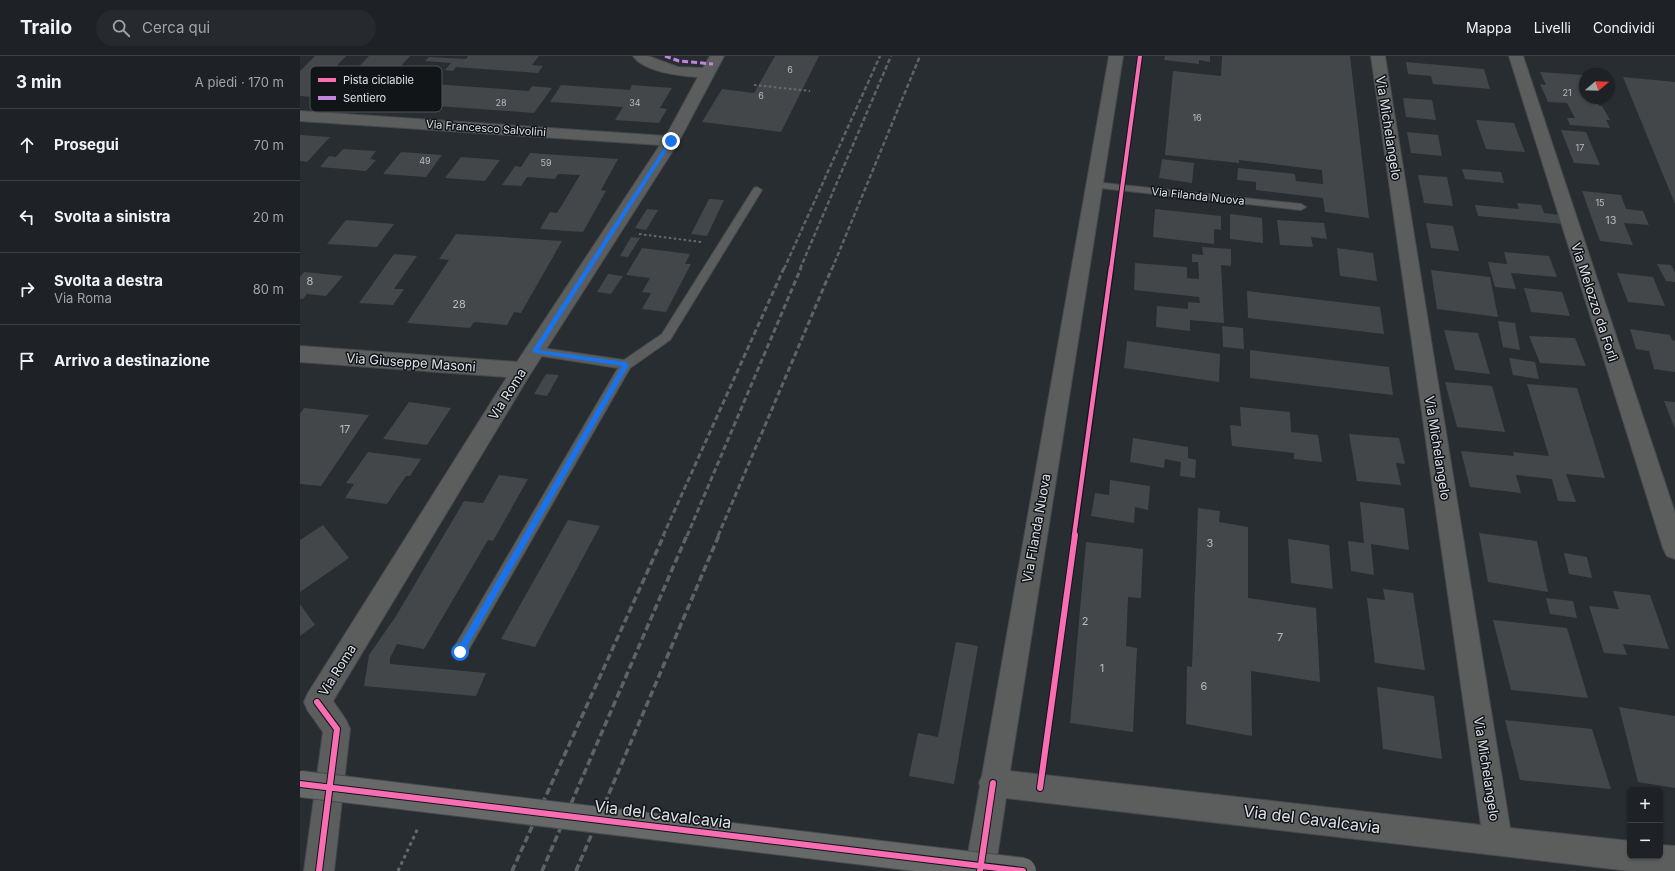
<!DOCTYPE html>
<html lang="it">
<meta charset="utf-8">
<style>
body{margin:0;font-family:Inter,sans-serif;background:#262a2e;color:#f1f3f6}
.controls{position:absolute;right:12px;bottom:12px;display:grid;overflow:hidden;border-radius:6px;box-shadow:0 1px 3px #0004}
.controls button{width:36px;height:36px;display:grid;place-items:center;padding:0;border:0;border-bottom:1px solid #3c3f43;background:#1e2226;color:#f1f3f6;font:20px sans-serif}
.compass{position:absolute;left:1279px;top:12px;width:36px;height:36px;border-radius:50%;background:#1e2226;box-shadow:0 1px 3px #0004;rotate:71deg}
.stop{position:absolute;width:12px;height:12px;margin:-9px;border:3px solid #1a73e8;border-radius:50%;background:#fff}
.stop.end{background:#1a73e8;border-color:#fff;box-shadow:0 1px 4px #0008}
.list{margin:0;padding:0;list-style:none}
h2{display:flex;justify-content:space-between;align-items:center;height:52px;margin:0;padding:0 16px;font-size:17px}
h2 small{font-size:13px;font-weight:400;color:#a1a4a7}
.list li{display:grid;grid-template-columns:26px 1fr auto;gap:12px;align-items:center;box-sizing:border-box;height:72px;padding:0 16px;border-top:1px solid #3c3f43}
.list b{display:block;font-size:15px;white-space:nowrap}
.list p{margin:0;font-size:13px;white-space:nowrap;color:#a1a4a7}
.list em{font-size:13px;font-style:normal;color:#a1a4a7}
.icon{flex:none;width:22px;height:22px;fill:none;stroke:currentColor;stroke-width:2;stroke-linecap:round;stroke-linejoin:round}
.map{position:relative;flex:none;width:1375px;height:815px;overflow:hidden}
header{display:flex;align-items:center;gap:24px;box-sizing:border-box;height:56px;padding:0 20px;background:#1e2226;border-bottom:1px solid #3c3f43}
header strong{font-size:19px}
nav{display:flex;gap:22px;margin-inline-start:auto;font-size:14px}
.search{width:280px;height:36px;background:#262a2e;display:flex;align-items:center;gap:10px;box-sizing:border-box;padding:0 14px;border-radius:22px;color:#a1a4a7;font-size:15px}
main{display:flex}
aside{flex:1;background:#1e2226}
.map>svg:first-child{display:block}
</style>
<header>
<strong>Trailo</strong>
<div class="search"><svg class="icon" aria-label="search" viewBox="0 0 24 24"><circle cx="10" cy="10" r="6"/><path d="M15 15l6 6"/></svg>Cerca qui</div>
<nav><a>Mappa</a><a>Livelli</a><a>Condividi</a></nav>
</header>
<main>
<aside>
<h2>3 min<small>A piedi · 170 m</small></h2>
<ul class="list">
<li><svg class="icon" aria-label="ahead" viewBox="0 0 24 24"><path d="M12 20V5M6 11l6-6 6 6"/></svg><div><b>Prosegui</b></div><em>70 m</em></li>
<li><svg class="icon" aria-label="left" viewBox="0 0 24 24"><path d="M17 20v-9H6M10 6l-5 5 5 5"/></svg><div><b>Svolta a sinistra</b></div><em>20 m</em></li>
<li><svg class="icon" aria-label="right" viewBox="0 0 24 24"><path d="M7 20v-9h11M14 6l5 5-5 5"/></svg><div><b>Svolta a destra</b><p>Via Roma</p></div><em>80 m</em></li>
<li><svg class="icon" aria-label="arrive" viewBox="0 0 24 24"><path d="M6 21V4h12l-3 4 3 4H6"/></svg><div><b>Arrivo a destinazione</b></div></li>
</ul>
</aside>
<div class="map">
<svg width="1375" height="815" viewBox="0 0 1375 815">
<rect width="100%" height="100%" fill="#282d32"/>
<path fill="#43474a" d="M15,0H46L26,21L47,23L69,0H110L87,26L103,27L115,14L130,15L119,27L229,35L232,30L252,32L234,57L0,40V15Z
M168,0H239L232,9L243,10L238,17L156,11L153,15L145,14L151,7L125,5L129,1L166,3Z
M475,0H519L481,76L402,66L422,33L454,37Z
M865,0H910V6L899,4V8L864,4Z
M922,0H1050L1069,162L1025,156L1023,142L956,134V126L937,124L938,112L995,118L996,125L1023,128L1022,114L939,104V107L865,99L873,15L921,20Z
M1106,6L1184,13L1190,33L1133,28L1131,20L1108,18Z
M1240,16L1283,19L1285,23V42H1295L1299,50H1302L1310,64H1306L1310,72L1270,69L1267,62H1275L1267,47L1248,46L1240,28L1246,29Z
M1323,21L1375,26V148L1366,126Z
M261,29L330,34L332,29L372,32L360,52L367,53L359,67L315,64L323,51L250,46Z
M1103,42L1132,44L1136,64L1106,61Z
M1176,64L1214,67L1225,96L1186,93Z
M1261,74L1286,76L1300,109L1274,107Z
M1107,76L1138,79L1142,100L1111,97Z
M0,79L30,81L7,106L0,105Z
M43,93L76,95L70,103L76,104L66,115L20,111L29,100L36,101Z
M101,96L142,99L126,121L83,118Z
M230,97L318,103L301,134L306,135L283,176L240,173L250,156L257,157L280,119L258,118L255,123L227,121L221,130L202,129L215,110L221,111Z
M161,101L200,104L185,125L145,122Z
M862,103L894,107L892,127L859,122Z
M1162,113L1201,116L1204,127L1165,123Z
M1118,119L1147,121L1153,150L1124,147Z
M1282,135L1321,139L1326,153L1343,155L1349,169L1324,167L1333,189L1300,185Z
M409,143L424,144L407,180L391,178Z
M1217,147L1241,149L1244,157L1261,159L1264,168L1178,160L1175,149L1219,153Z
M347,153L358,154L346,174L335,172Z
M855,153L921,160V174L914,173V188L853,181Z
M930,158L962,162L963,187L930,183Z
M46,164L94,168L77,191L27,188Z
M977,164L1024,167L1027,183L1011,181L1013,191L980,189Z
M1126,167L1153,170L1159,195L1131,192Z
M156,178L262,185L221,257L214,256L207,269L174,266L170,272L107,267L149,204L139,203Z
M331,181L340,182L328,201L320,200Z
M902,191L931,193V210L921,209L924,267L890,264V275L856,271L857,250L888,253V246L900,247L899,241L834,234L835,207L887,211V222L899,223L898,206H892V198L903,199Z
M342,192L390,198L385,208H391L366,256L342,253L351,237L342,236L350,222L326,219Z
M1037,192L1073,197L1077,225L1040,220Z
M1204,196L1249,200L1257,221L1211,217L1216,233L1195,231L1188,206L1207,208Z
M94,198L117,200L94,233H104L93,249L59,247Z
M1357,208L1371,209L1375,216V226L1366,225Z
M1131,214L1190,221L1198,261L1137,253Z
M4,216L43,220L26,240L7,238L3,243H0V221Z
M1317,217L1353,221L1365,250L1328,246Z
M308,218L323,220L311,238L297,236Z
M1224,232L1262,236L1270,260L1231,256Z
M947,235L1080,251L1084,278L948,262Z
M1198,265L1215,267L1220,294L1203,291Z
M922,270L943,272L944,293L923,291Z
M1330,273L1370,279L1372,284L1375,285V316L1354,313L1349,295L1336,293Z
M1144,274L1178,277L1190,318L1155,314Z
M1229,280L1275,282L1286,310L1240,307Z
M827,285L920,298L919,326L824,312Z
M950,294L1089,311L1093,339L950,322Z
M1209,302L1235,306L1239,323L1213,319Z
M246,318L259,319L247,340L234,338Z
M1145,326L1192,330L1205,376L1157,371Z
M1227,328L1277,332L1305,422L1266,418L1276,446L1258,445L1252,423L1216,419L1221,437L1170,431L1161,395L1214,400L1213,396L1249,400Z
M1364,345L1375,346V373Z
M109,346L151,352L127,389L83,383Z
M940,351L990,356L991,376L1018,379L1022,406L994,403V397L932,390L930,369L941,370Z
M4,352L69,359L21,430L0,428V358Z
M1049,378L1099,382L1105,408L1096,407L1101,429L1057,425Z
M833,382L888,391V402L896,404L895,422L880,420L881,406L865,403L864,412L830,406Z
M68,396L121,403L110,420H106L87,448L45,442L54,428L46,427Z
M199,419L228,423L193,485L188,484L124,593L97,588L90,602V608L186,617L176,640L64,630L69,599L96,560L164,445L183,447Z
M810,424L850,430L848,454L835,451L834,467L791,460L795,437L809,439Z
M1060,446L1104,452L1109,494L1071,488L1074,519L1051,515L1048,485L1064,487Z
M898,452L920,455L919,466L948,471V542L1016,552L1020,626L951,615L952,680L886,668L887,610L892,611Z
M268,464L300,470L235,591L201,583Z
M23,469L49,502L0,536V484Z
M1179,477L1237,485L1248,536L1188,526Z
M988,483L1029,489L1033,533L991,527Z
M786,486L843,493L841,542L828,541L826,590L837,592L833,676L770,667Z
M1264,497L1287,501L1292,522L1269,518Z
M1083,533L1113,537L1125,614L1075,607L1067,542L1085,544Z
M1313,535L1350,539L1369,593L1323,588L1327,599L1304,597L1289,550L1319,553Z
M1246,542L1273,545L1277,562L1250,558Z
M0,548L15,569L0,580Z
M1193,564L1267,572L1288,642L1211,634Z
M656,586L678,590L654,728L609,720L618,677L638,681Z
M1077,631L1134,640L1142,703L1083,693Z
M1319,651L1375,660V732L1338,726Z
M1205,664L1292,673L1311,733L1220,724Z"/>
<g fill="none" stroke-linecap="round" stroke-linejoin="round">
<g stroke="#464a4e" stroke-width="2">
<path id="service" d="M794,126L1001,148L1006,151L1001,154L791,131V127Z
M457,131L462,134L370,284L330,312L165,600L160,602L155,600L153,595L155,590L318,312L235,299L231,298L230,295L231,292L235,291L324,304L362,278L454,132Z"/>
</g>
<g stroke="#464a4e" stroke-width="2">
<path id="minor" d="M333,0H348L378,11L403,12L410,0H424L379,85L229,320L33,645L46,664L50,673L34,815H4L23,676L8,655L4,646L8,637L207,321L0,306V290L217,306L360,89L0,65V55L366,80L398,21C380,20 344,16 333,0Z
M809,0H823L710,715L1181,769L1071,0H1085L1210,772L1330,785V800H1360V789L1375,790V815H1330L706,742L695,815H665L680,730L679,727L682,720Z
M1209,0H1223L1375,457V503L1367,500L1363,492Z"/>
</g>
<path stroke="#67696a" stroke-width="2" stroke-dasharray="2.5 2.5" stroke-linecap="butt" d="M454,29L510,35
M339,178L401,186"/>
<path stroke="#67696a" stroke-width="3" stroke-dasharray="3.5 3.5" stroke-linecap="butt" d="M98,815L118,772"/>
<use href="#service" fill="#5c5d5d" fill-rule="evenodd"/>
<use href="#minor" fill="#5c5d5d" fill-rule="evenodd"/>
<path stroke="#606365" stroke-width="2.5" stroke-dasharray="4.5 2.5" stroke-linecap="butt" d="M484,213L580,0
M500,213L591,0
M532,213L620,0"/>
<path stroke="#606365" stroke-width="3" stroke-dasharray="5.5 3" stroke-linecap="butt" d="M363,480L484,212
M387,480L501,212
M418,480L532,212"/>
<path stroke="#606365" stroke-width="3.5" stroke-dasharray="7 3.5" stroke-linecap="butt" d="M212,815L364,479
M242,815L387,479
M276,815L419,479"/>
<g stroke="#464a4e" stroke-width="28" stroke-linecap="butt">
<path id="secondary-bridge" d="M0,728L723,815"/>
</g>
<use href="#secondary-bridge" stroke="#676868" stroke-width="26"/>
<path stroke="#c483df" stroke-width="3" stroke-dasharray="6 3" stroke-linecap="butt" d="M365,0L379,5L413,8"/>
<g stroke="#111518" stroke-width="6">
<path id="cycleway-far2" d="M811,213L840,0"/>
</g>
<g stroke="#111518" stroke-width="7">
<path id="cycleway-far1" d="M774,480L811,212"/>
</g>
<g stroke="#111518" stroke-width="8">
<path id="cycleway" d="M17,646L37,673L19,815
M0,728L723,815
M740,732L775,479
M680,815L693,727"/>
</g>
<use href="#cycleway-far2" stroke="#f96db3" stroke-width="4"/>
<use href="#cycleway-far1" stroke="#f96db3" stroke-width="4.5"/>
<use href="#cycleway" stroke="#f96db3" stroke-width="6"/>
</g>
<path fill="#1a73e8" d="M369,84L373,85L239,294L326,306L329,309L163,598H157V593L322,310L235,297L232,295Z"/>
<g text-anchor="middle" stroke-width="3" stroke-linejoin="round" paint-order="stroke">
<g font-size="9" fill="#b8bcc1">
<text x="490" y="17">6</text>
<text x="1267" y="40">21</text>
<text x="461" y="43">6</text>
<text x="201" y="50">28</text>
<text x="335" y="50">34</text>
<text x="897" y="65">16</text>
<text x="1280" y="95">17</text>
<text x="125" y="108">49</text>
<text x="246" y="110">59</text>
<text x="1300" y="150">15</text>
</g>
<g font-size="11" fill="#dfe3e9" stroke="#111518">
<text transform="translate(186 72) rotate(4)" y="4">Via Francesco Salvolini</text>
<text transform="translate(898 140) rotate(6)" y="4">Via Filanda Nuova</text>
</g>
<g font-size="11" fill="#b8bcc1">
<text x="1311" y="168">13</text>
<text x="10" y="229">8</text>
<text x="159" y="252">28</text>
<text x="45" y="377">17</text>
<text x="910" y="491">3</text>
<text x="785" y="569">2</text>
<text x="980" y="585">7</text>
<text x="802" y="616">1</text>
<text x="904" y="634">6</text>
</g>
<g font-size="13" fill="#dfe3e9" stroke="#111518">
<text transform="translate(1089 72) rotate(81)" y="5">Via Michelangelo</text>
<text transform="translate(1295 246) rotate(72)" y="5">Via Melozzo da Forlì</text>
<text transform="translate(111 306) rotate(4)" y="5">Via Giuseppe Masoni</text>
<text transform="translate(207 338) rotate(-58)" y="5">Via Roma</text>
<text transform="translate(1138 392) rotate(81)" y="5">Via Michelangelo</text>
<text transform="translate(736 472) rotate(-80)" y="5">Via Filanda Nuova</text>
<text transform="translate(37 614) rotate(-58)" y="5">Via Roma</text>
<text transform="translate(1187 713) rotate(81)" y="5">Via Michelangelo</text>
</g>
<g font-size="16" fill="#dfe3e9" stroke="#111518">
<text transform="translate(363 758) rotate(7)" y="6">Via del Cavalcavia</text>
<text transform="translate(1012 763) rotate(7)" y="6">Via del Cavalcavia</text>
</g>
</g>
<rect x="10" y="10" width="132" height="46" rx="6" fill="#111518" stroke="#4f5357" stroke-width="1"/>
<rect x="18" y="22" width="18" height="4" fill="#f96db3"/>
<rect x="18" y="40" width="18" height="4" fill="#c483df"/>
<g font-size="11" fill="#dfe3e9">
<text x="43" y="28">Pista ciclabile</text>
<text x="43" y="46">Sentiero</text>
</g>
</svg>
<div class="controls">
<button>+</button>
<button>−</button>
</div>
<svg class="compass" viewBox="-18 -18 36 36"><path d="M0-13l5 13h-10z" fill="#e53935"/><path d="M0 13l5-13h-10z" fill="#a1a4a7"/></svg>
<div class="stop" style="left:160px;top:596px"></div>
<div class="stop end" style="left:371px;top:85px"></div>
</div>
</main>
